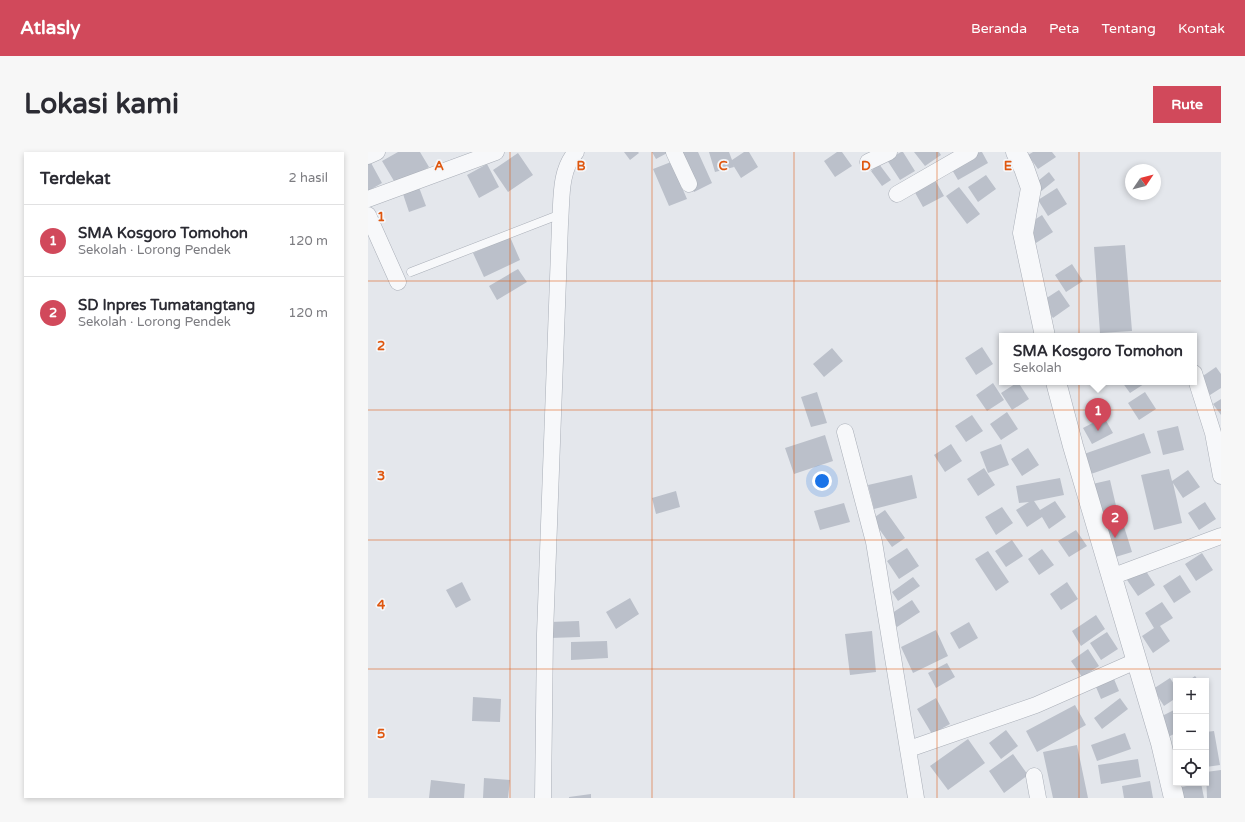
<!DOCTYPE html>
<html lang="id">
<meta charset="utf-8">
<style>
body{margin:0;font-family:"Varela Round",sans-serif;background:#f7f7f7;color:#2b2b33}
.controls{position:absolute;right:12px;bottom:12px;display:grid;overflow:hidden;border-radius:0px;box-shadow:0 2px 6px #0003}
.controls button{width:36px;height:36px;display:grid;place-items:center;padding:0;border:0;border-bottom:1px solid #e1e1e2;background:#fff;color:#2b2b33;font:20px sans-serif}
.compass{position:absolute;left:757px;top:12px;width:36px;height:36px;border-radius:50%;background:#fff;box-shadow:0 2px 6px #0003;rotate:55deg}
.you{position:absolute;left:454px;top:329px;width:14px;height:14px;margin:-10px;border:3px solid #fff;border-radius:50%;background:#1a73e8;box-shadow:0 0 0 6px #1a73e833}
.badge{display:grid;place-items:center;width:26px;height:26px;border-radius:50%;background:#d1495b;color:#fff;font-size:13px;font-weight:700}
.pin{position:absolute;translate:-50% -33px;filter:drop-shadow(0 1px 2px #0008)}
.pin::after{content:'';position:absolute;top:21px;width:14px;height:12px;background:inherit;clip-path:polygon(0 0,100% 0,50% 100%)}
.popup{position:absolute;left:631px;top:181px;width:198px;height:52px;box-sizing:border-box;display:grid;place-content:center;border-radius:0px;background:#fff;filter:drop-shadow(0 1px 3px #0005);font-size:13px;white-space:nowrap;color:#7c7c81}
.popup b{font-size:15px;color:#2b2b33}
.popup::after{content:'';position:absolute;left:50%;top:100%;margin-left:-8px;border:8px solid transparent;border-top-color:#fff}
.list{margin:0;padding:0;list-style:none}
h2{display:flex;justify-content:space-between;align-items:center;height:52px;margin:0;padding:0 16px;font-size:17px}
h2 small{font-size:13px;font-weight:400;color:#7c7c81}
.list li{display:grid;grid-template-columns:26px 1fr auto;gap:12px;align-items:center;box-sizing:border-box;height:72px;padding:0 16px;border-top:1px solid #e1e1e2}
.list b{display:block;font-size:15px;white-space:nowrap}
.list p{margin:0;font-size:13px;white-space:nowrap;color:#7c7c81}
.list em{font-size:13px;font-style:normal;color:#7c7c81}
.icon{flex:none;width:22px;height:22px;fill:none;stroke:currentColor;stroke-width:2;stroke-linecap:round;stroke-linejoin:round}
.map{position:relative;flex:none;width:853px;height:646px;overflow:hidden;border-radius:0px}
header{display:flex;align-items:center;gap:24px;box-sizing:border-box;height:56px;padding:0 20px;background:#d1495b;color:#fff}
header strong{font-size:19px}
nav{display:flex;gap:22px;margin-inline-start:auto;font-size:14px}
.intro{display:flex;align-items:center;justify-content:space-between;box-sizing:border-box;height:96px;padding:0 24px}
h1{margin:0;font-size:28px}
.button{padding:10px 18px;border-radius:0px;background:#d1495b;color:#fff;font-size:14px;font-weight:700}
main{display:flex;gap:24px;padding:0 24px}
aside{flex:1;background:#fff;border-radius:0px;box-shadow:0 2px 6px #0003}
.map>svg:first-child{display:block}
</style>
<header>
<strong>Atlasly</strong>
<nav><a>Beranda</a><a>Peta</a><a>Tentang</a><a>Kontak</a></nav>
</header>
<div class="intro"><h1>Lokasi kami</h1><a class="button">Rute</a></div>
<main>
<aside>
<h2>Terdekat<small>2 hasil</small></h2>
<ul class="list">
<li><span class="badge">1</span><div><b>SMA Kosgoro Tomohon</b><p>Sekolah · Lorong Pendek</p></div><em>120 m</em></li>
<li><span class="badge">2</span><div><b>SD Inpres Tumatangtang</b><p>Sekolah · Lorong Pendek</p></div><em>120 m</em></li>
</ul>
</aside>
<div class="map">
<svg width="853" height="646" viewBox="0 0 853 646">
<rect width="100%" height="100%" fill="#e4e7ec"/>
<path fill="#bbc0ca" d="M30,0H52L61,15L29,34L14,9Z
M256,0H270L271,1L262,8Z
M284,0H301L288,7Z
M308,0H330L344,31L326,40Z
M341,0H361L364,8L376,0H381L390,15L373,26L365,13L366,15L347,20Z
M469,0H474L484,14L467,25L456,9Z
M533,0H535L547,19L532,28L519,8Z
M546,0H571L573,3L557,14Z
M612,0H614L620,11L590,28L583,16Z
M665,0H684L688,5L670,17L660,3Z
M150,1L165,23L140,40L125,18Z
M2,9L14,31L0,39V10Z
M303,10L319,47L301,54L285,17Z
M119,12L131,35L111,46L99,23Z
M511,12L523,28L514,34L503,19Z
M681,20L687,28L671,41L665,33Z
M618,23L628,37L610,50L600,35Z
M566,26L576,44L555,55L545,37Z
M49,30L58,54L41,60L33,36Z
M591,35L612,62L599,72L578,44Z
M689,36L699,52L680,64L670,48Z
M674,63L685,80L668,91L657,74Z
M142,85L152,108L116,125L105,101Z
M757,93L764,179L732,181L726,95Z
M704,112L715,129L698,140L687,123Z
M150,117L159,130L129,148L121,134Z
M691,138L702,154L685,166L674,149Z
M614,195L625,212L608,223L597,206Z
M464,196L475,209L456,225L445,212Z
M848,215L853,222V236L842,243L832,226Z
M650,230L661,247L644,258L633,241Z
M754,230H779L762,241Z
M625,231L636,248L619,259L608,243Z
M449,240L459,271L443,275L433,245Z
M777,240L788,257L771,268L760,251Z
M853,247V263L845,252Z
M639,260L650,277L633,288L622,272Z
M604,263L615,279L598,290L587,274Z
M736,265L745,281L724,292L715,276Z
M810,274L816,298L795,303L789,279Z
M776,281L783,301L723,322L716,302Z
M457,283L465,309L426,322L417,296Z
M583,292L594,309L577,320L566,303Z
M633,292L641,313L620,321L612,300Z
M660,296L671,313L654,324L643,307Z
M616,316L627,333L610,344L599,327Z
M801,317L804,329L820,318L832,335L815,346L805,331L814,371L786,378L773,323Z
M544,323L549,346L506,357L500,333Z
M692,326L696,343L666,349L672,358L687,349L698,365L681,377L674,365L659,375L648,358L661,350L651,351L648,334Z
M742,328L749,358L726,363L720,333Z
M308,339L312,355L288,362L284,346Z
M837,350L848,367L831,378L820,361Z
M476,351L482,370L452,378L446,359Z
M634,355L645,371L628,383L617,365Z
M517,358L537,386L524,395L504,367Z
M753,365L764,400L741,407L731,371Z
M708,378L719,394L701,405L690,389Z
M644,388L655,404L638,415L627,399Z
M539,396L551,414L531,427L519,409Z
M674,397L686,413L671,423L660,407Z
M620,399L641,430L628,439L607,407Z
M834,401L845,418L828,429L817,412Z
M776,416L787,433L770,444L759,428Z
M812,423L823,440L806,451L795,434Z
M545,425L552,434L530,449L524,440Z
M94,430L103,448L88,456L78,438Z
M699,430L710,447L693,458L682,442Z
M262,446L271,462L248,477L238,460Z
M544,448L552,460L529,475L521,463Z
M794,450L805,466L792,474L802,489L785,501L774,484L786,476L777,461Z
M728,463L737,477L713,494L704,479Z
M211,469L212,485L182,486L181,470Z
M601,470L610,486L591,497L582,481Z
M568,478L580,504L545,521L533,495Z
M504,479L508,520L482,523L477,482Z
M739,480L750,497L733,508L722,491Z
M239,489L240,506L203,508V490Z
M720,497L731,514L714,525L703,509Z
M579,511L587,525L568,536L560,521Z
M827,524L831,529H820Z
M802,526L808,535V546L796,554L785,537Z
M746,527L751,539L733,547L728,535Z
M105,545L133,547L132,570L104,569Z
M568,546L582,572L564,582L549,557Z
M752,546L760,557L734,577L726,566Z
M707,553L718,573L669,600L658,579Z
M808,557V581L798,586L788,567Z
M638,578L650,594L633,607L621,591Z
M846,579L852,613L838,615V580Z
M757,581L763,597L729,609L723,593Z
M600,587L617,611L580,638L562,614Z
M709,593L720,646H685L675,600Z
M645,602L660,623L636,641L621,619Z
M770,607L773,625L733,632L730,613Z
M853,618V646H839L838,620Z
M116,626L142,628L140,646H115Z
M63,628L97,632L96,646H61Z
M782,629L785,646H756L754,634Z
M833,631L836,646H811L809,636Z
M223,642V646H201V645Z"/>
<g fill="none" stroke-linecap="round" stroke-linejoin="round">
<g stroke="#a9aeb7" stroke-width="9">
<path id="service" d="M43,120L193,62"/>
</g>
<g stroke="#a9aeb7" stroke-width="17">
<path id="minor" d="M306,0L321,32
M0,4L9,0
M500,10L521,0
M529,42L602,0
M0,47L128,0
M0,63L30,130
M826,221L845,281L853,324
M477,280L506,390L548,646
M743,425L853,384
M541,597L668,553L768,509
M666,624L670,646
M175,646L177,482L192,72C194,48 191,19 208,0"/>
</g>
<g stroke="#a9aeb7" stroke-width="21">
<path id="tertiary" d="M648,0L656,16L663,36L655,81L677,184
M688,230L705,294L793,591L806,646"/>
</g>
<use href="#service" stroke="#f7f8fa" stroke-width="8"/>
<use href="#minor" stroke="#f7f8fa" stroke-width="16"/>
<use href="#tertiary" stroke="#f7f8fa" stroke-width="20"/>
</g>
<path fill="none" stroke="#df570f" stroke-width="1" stroke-opacity="0.55" d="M142,0V646M284,0V646M426,0V646M569,0V646M711,0V646M0,129H853M0,258H853M0,388H853M0,517H853"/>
<g font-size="13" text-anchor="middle" font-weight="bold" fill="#df570f" stroke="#f4f6f9" stroke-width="3.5" stroke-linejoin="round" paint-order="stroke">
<text x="71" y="18">A</text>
<text x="213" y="18">B</text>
<text x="355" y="18">C</text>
<text x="498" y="18">D</text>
<text x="640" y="18">E</text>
<text x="13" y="69">1</text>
<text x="13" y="198">2</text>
<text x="13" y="328">3</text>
<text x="13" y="457">4</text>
<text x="13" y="586">5</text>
</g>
</svg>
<div class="controls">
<button>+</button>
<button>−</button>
<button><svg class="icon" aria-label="locate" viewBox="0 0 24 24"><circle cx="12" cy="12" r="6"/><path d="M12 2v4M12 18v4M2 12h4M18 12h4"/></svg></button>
</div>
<svg class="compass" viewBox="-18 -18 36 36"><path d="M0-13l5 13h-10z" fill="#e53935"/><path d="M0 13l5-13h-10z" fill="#7c7c81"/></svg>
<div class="you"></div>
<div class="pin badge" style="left:730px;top:279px">1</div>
<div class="popup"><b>SMA Kosgoro Tomohon</b>Sekolah</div>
<div class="pin badge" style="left:747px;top:386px">2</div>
</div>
</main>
